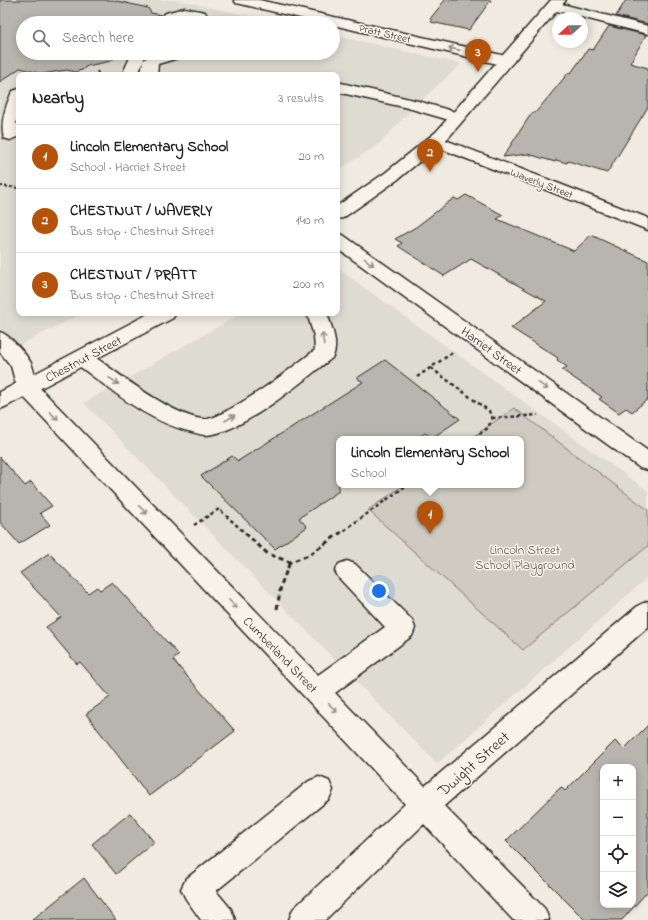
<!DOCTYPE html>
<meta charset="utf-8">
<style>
body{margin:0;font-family:"Indie Flower",sans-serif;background:#f6f6f6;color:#222}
.controls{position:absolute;right:12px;bottom:12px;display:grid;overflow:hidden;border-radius:8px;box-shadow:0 2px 10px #0003}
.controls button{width:36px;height:36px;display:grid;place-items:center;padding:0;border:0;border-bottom:1px solid #e0e0e0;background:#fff;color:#222;font:20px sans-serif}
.compass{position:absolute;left:552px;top:12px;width:36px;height:36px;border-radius:50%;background:#fff;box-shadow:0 2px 10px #0003;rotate:249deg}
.you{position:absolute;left:379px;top:591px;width:14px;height:14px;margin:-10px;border:3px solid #fff;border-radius:50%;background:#1a73e8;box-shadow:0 0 0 6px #1a73e833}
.badge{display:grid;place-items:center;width:26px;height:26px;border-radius:50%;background:#b45309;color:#fff;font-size:13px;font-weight:700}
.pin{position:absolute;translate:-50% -33px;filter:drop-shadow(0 1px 2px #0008)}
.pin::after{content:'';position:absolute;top:21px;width:14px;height:12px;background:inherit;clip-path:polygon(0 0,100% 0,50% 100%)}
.popup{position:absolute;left:336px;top:436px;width:188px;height:52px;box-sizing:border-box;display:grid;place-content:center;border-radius:8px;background:#fff;filter:drop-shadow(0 1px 3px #0005);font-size:13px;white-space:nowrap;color:#767676}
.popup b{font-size:15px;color:#222}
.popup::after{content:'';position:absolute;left:50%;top:100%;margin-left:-8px;border:8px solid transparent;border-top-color:#fff}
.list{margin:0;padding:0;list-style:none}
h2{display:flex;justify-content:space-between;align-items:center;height:52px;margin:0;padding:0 16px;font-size:17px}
h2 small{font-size:13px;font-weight:400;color:#767676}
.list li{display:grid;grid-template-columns:26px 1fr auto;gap:12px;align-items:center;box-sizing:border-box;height:64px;padding:0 16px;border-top:1px solid #e0e0e0}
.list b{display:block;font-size:15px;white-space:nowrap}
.list p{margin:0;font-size:13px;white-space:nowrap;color:#767676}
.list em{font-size:13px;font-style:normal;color:#767676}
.icon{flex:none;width:22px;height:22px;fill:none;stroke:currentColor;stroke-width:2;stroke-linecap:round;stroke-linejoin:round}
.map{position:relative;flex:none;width:648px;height:920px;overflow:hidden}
.search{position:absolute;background:#fff;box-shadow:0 2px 10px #0003;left:16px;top:16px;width:324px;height:44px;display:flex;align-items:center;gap:10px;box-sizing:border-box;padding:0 14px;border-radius:22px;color:#767676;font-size:15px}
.panel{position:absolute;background:#fff;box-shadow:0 2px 10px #0003;left:16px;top:72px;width:324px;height:244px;border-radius:8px}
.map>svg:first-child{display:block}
</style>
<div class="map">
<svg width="648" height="920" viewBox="0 0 648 920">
<rect width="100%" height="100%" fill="#efebe0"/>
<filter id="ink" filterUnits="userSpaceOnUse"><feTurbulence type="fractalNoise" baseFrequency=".025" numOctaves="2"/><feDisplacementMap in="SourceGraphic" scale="8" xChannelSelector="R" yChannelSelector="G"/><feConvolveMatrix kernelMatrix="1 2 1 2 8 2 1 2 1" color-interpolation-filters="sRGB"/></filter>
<g filter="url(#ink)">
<path fill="#dedbd1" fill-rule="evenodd" d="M0,0H178L280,23H23V53H333V35L461,64L413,108L378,145L337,171V75H19V313H83L0,355Z
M337,268L648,491V577L437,764L84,403L242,313H337ZM339,439H521V485H339Z"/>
<path fill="#cfcbc2" stroke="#7d7b76" d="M514,408L648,510V546L523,650L368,510L404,485H521V439H470Z"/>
<path fill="#b8b5ae" stroke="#2b2b2b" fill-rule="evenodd" d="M0,0H113L148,8L151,13L161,15L153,23H23V53H120L111,61L87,66L82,70L75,72L67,70L42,74L20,68L0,82Z
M445,0H491L469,30L431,22L432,20L430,19Z
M626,0H648V24L616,16Z
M609,26L646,35L630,63L648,68V107L607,173L568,161L567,163L556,160L555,162L528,154L503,157L531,114L536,112L569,72L571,73L588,49L593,50Z
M466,195L503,215L497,219L574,251L591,235L648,261V399L632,412L626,408L619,413L599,399L602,397L562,370L567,367L557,360L558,358L511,328L546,301L471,259L444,276L398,246L402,243L395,239L416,227L454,198L458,200Z
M385,360L460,419L432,438L425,433L416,439H339V491L299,518L307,527L275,549L201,476L232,456L238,461L363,382L357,378Z
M0,457L25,486L31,482L52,506L40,513L50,525L19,544L0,522Z
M49,553L88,593L97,587L100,590L112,582L179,655L173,660L235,731L149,796L86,714L110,697L80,662L77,664L46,627L61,617L20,573Z
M648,725V891L622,920H585L506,841L561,787L565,791L615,741L624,749ZM603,767H633V905H603Z
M130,813L154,842L116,874L92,844Z
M84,878L116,920H32Z"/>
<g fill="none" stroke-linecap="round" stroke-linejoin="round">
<g stroke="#2b2b2b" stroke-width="3">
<path id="minor" d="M234,0H259L506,56L511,58L514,61L511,64L506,66L333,25V23H322L241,4L236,3Z
M554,2L648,26V34L549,9L547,6L549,3Z
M184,8L205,12L210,23H196L194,18L180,17L170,23H154L166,13Z
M132,53H146L138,75H122Z
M163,53H187L185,56L158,64L157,75H141L143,61L146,58Z
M337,82L418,101L462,114L464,117L462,120L456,122L408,108L337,92Z
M19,89V113L16,124L19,123V136L10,140L4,138C0,124 5,108 11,94L13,91Z
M435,136L648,218V230L429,144L427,141L429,138Z
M337,233L343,235L648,451V470L640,468L337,248Z
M307,313H327C331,326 340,345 332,358C303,380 243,433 206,435C202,435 196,433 192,432C147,422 111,389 75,363L72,358L75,353L82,351L89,353C114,370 179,422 208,419C217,417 224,412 232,408C262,391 288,371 315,350L314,336Z
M0,332C10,335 26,354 31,363C34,370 35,378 37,385L318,675L385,627L339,578L335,571L339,564L347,561L355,564L412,620L415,628L412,636L335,693L425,786L639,605L648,601V627L444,806L545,909L549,920H513L424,824L325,920H289L293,909L405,804L20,393L17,388L11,366L0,352Z
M319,777L329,781L333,790L329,799L216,891L231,909L235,920H201L186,899L181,889L186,879L309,781Z"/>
</g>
<g stroke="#2b2b2b" stroke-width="3">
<path id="major" d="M551,0H566L448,138L397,180L343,218L337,219V206L385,173L436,132Z
M150,313H176L173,318L7,406L0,409V392Z"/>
</g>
<path stroke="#2b2b2b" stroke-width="2" stroke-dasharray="3 2" stroke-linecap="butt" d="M97,71L99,75
M0,186L19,188"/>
<path stroke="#2b2b2b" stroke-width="2.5" stroke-dasharray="3.5 3" stroke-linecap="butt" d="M431,368L489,411L492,418L488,428L472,439
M417,377L452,353
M492,418L538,415
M194,525L219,509L246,534
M339,534L407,485"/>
<path stroke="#2b2b2b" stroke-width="3" stroke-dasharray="5 3.5" stroke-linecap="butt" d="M245,533L268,554L290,562L309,555L340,533
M277,609L281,585L290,562"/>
<use href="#minor" fill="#f7f3e8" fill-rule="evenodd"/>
<use href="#major" fill="#f7f3e8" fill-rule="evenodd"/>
</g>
<defs><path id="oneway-shaft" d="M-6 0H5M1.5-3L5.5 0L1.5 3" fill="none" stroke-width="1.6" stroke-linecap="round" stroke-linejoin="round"/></defs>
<g stroke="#918f8a">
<use href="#oneway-shaft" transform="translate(454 49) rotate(-167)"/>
<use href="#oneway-shaft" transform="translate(369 262) rotate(36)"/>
<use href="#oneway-shaft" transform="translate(323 339) rotate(-99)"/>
<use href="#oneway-shaft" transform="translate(114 381) rotate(35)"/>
<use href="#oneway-shaft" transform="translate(543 386) rotate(36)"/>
<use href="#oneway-shaft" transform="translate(54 416) rotate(46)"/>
<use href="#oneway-shaft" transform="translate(230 418) rotate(-30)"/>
<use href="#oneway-shaft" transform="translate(143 510) rotate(46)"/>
<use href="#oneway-shaft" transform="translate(233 604) rotate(46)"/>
<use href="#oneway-shaft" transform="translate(333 708) rotate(46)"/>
</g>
</g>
<g text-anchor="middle" stroke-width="3" stroke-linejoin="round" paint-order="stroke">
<g font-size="11" fill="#2b2b2b" stroke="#f7f3e8">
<text transform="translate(385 33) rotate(13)" y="4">Pratt Street</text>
<text transform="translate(542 183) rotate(21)" y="4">Waverly Street</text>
</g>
<g font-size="13" fill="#2b2b2b" stroke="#f7f3e8">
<text transform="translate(492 350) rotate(36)" y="5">Harriet Street</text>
<text transform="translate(83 358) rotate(-28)" y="5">Chestnut Street</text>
<text transform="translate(281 654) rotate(46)" y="5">Cumberland Street</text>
</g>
<g font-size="13" fill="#545351" stroke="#f7f3e8">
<text x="525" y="554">Lincoln Street<tspan x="525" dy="15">School Playground</tspan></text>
</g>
<g font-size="16" fill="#2b2b2b" stroke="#f7f3e8">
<text transform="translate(473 763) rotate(-41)" y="6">Dwight Street</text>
</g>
</g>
</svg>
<div class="controls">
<button>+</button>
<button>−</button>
<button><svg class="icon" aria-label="locate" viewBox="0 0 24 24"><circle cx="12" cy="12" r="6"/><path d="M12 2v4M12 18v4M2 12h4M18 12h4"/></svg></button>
<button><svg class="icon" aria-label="layers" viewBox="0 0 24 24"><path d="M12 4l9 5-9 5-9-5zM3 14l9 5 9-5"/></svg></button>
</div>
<svg class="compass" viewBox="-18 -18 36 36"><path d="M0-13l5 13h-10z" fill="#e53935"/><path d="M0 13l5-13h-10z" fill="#767676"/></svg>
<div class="you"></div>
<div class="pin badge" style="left:430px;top:534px">1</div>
<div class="popup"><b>Lincoln Elementary School</b>School</div>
<div class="pin badge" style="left:430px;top:172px">2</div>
<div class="pin badge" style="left:478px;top:72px">3</div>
<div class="search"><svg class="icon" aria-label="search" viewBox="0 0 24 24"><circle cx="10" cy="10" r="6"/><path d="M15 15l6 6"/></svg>Search here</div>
<section class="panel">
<h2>Nearby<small>3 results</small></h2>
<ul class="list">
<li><span class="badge">1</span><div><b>Lincoln Elementary School</b><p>School · Harriet Street</p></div><em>20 m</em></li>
<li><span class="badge">2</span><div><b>CHESTNUT / WAVERLY</b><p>Bus stop · Chestnut Street</p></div><em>140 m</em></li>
<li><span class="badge">3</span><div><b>CHESTNUT / PRATT</b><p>Bus stop · Chestnut Street</p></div><em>200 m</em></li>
</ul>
</section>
</div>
